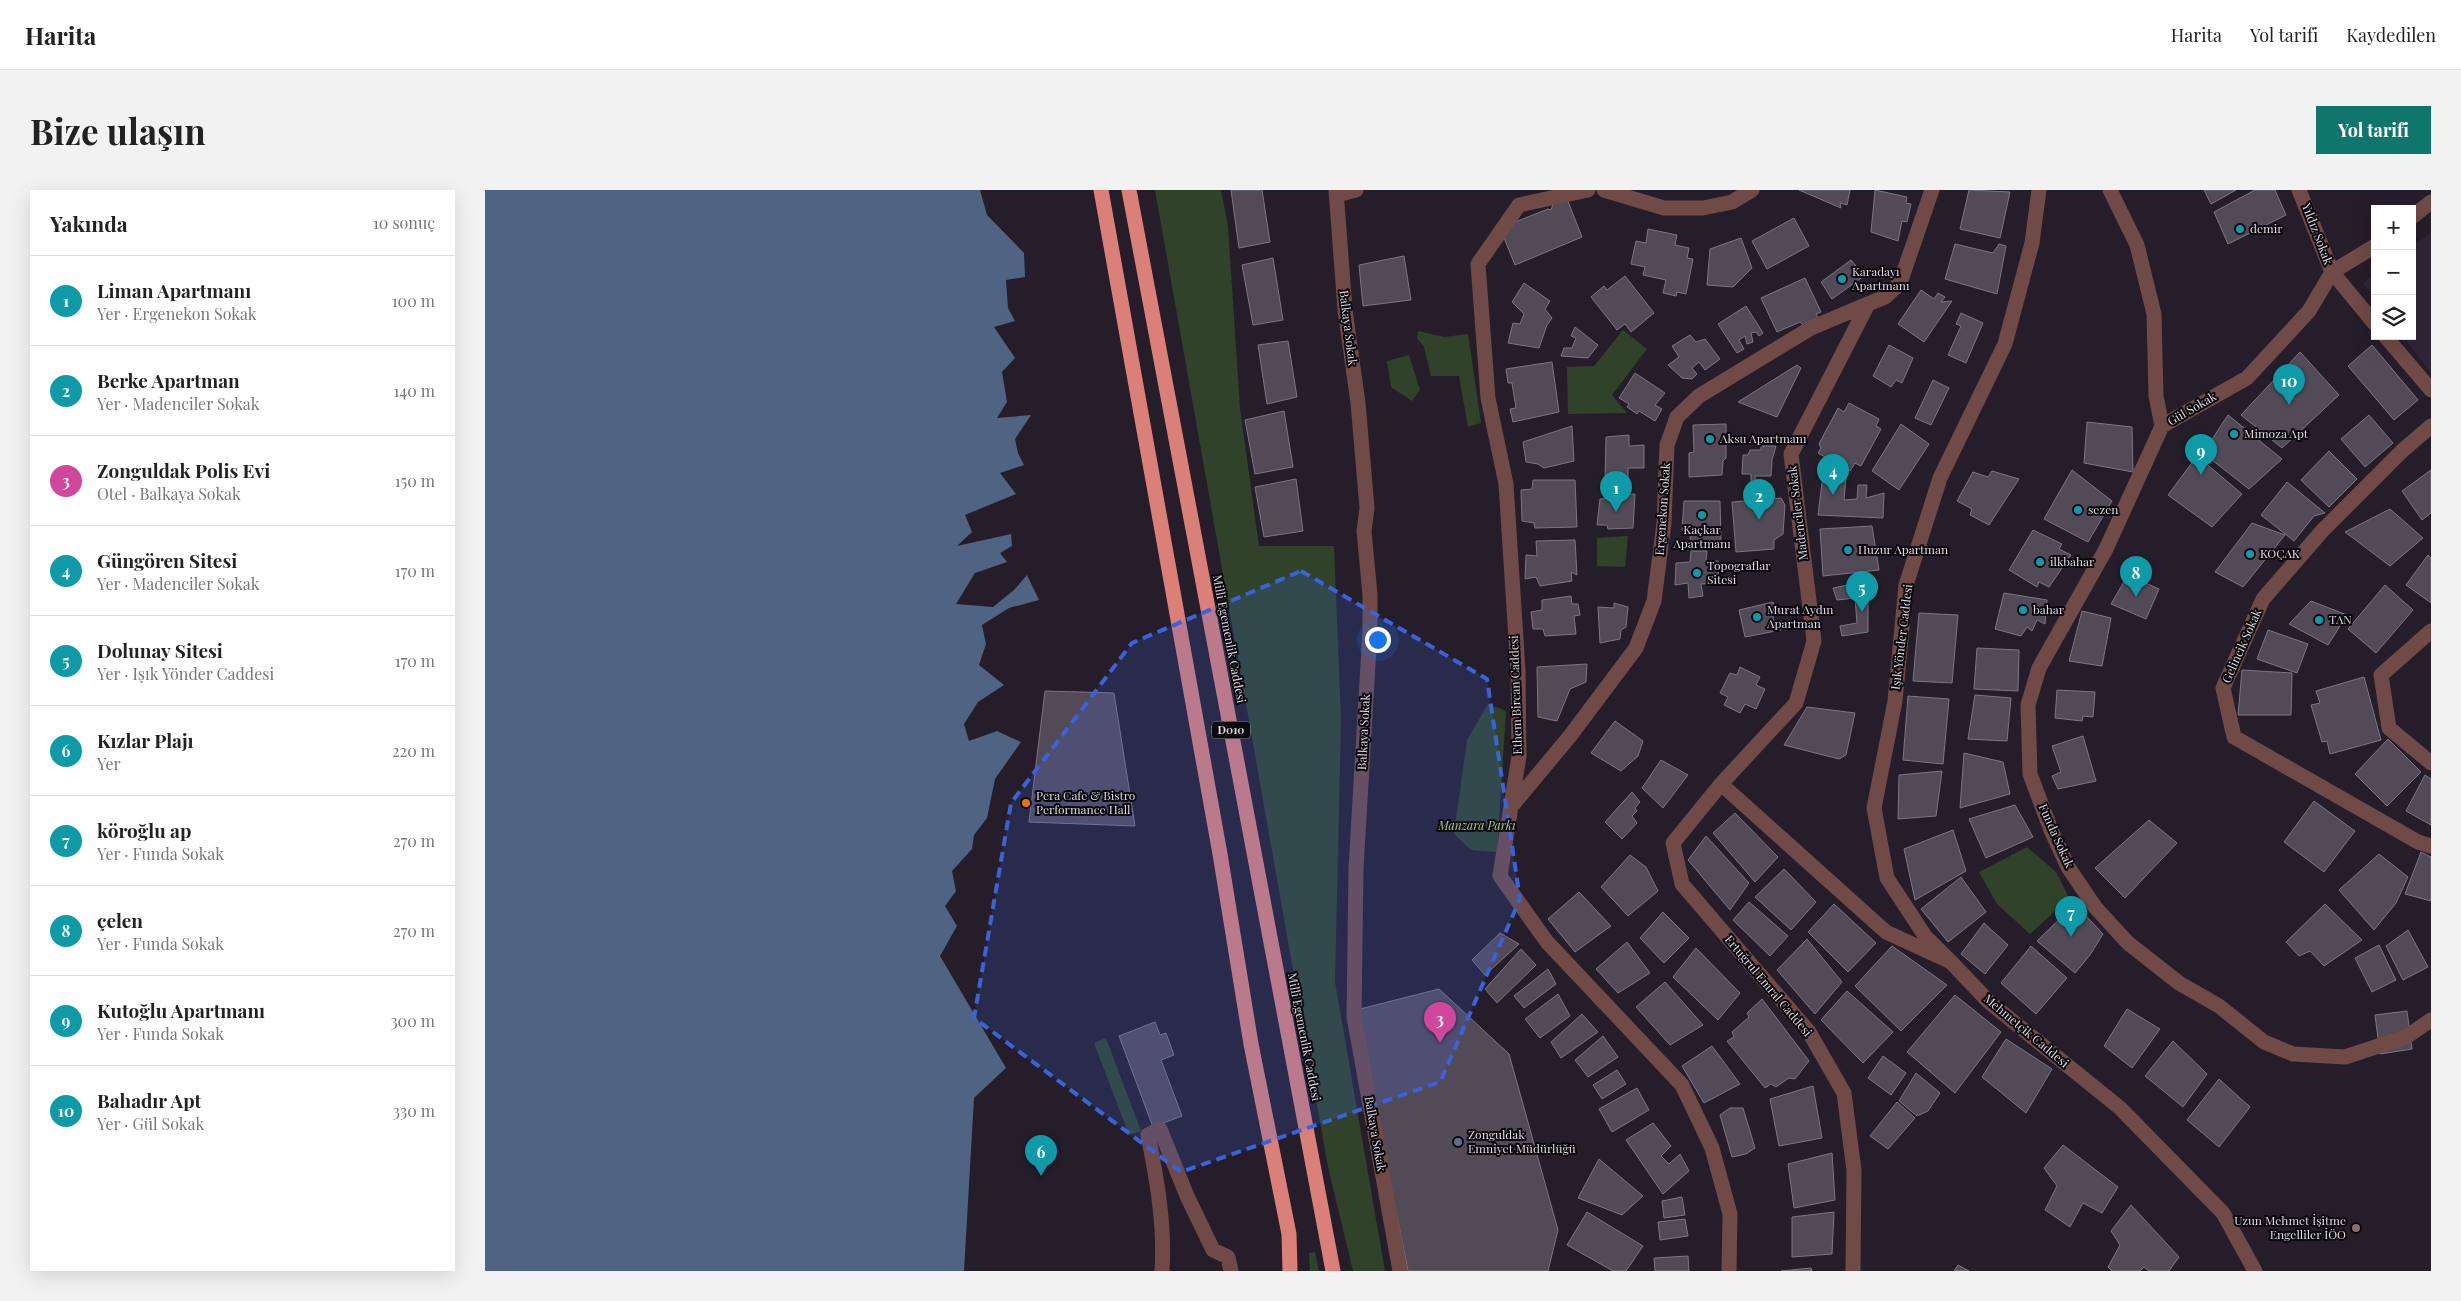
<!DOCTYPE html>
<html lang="tr">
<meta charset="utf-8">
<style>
body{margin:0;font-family:"Playfair Display",serif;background:#f2f2f2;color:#222}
.controls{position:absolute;right:15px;top:15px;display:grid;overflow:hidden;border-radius:0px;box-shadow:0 5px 20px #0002}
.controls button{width:45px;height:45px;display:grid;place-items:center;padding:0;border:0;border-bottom:1px solid #e0e0e0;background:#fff;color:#222;font:25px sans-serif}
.you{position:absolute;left:892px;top:449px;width:18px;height:18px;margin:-12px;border:4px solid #fff;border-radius:50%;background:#1a73e8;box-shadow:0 0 0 8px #1a73e833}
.badge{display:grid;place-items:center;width:32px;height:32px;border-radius:50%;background:#0f766e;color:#fff;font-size:16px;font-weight:700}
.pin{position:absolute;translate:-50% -41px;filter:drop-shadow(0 1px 2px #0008)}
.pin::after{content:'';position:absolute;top:26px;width:18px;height:15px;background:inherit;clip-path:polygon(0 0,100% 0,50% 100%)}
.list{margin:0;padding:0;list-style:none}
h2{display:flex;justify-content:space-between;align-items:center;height:65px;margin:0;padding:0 20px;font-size:21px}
h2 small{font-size:16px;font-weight:400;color:#767676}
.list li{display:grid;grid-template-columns:32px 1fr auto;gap:15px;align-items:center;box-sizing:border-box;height:90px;padding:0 20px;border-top:1px solid #e0e0e0}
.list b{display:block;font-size:19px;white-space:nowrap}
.list p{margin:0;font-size:16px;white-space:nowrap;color:#767676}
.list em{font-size:16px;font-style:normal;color:#767676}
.icon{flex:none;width:28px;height:28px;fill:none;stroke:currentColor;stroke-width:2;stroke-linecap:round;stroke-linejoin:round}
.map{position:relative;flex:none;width:1946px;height:1081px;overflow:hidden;border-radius:0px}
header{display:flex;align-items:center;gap:30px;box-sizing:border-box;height:70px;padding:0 25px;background:#fff;border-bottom:1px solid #e0e0e0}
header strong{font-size:24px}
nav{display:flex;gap:28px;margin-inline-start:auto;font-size:18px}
.intro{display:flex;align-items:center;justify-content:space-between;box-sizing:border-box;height:120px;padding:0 30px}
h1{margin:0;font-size:35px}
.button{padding:12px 22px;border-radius:0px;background:#0f766e;color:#fff;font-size:18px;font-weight:700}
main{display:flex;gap:30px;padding:0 30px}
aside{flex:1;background:#fff;border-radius:0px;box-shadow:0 5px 20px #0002}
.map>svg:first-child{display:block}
</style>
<header>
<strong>Harita</strong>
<nav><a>Harita</a><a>Yol tarifi</a><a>Kaydedilen</a></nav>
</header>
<div class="intro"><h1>Bize ulaşın</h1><a class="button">Yol tarifi</a></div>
<main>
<aside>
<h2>Yakında<small>10 sonuç</small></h2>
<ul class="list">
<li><span class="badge" style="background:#0f9aa8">1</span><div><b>Liman Apartmanı</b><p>Yer · Ergenekon Sokak</p></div><em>100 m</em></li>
<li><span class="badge" style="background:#0f9aa8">2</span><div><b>Berke Apartman</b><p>Yer · Madenciler Sokak</p></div><em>140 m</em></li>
<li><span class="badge" style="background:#d1479c">3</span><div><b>Zonguldak Polis Evi</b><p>Otel · Balkaya Sokak</p></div><em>150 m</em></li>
<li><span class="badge" style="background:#0f9aa8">4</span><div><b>Güngören Sitesi</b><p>Yer · Madenciler Sokak</p></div><em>170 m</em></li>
<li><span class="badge" style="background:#0f9aa8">5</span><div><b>Dolunay Sitesi</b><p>Yer · Işık Yönder Caddesi</p></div><em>170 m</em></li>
<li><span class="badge" style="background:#0f9aa8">6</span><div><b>Kızlar Plajı</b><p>Yer</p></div><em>220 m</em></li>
<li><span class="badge" style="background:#0f9aa8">7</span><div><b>köroğlu ap</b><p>Yer · Funda Sokak</p></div><em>270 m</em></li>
<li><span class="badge" style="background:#0f9aa8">8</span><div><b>çelen</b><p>Yer · Funda Sokak</p></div><em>270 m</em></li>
<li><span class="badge" style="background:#0f9aa8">9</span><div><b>Kutoğlu Apartmanı</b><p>Yer · Funda Sokak</p></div><em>300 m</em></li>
<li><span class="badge" style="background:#0f9aa8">10</span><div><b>Bahadır Apt</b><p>Yer · Gül Sokak</p></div><em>330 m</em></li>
</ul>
</aside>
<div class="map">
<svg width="1946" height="1081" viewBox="0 0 1946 1081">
<rect width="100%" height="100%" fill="#251d2a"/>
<path fill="#302537" d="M1946,43V183L1918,146H1927V57Z
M1890,84V109L1878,93Z"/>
<path fill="#30432a" d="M670,0H736L743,36L755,218L774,356H849L856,530L850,792L900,1081H868L843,977Z
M1138,140L1162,159L1127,205L1142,223L1083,224L1082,177L1109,176Z
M933,141L959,147L983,144L996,233L983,237L974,186H946L939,157L932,148Z
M924,165L935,200L927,211L906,197L902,171Z
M1143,346L1140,377L1112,376V348Z
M1003,514L1021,521L1012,662L986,660L969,644L982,550Z
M1542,657L1571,682L1584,708L1545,744L1512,714L1494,682Z
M621,848L656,941L644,945L609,853Z
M830,1062L834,1081H825L824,1063Z"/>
<path fill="#4f6482" d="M0,0H495L502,25L539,63L540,87L521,90L523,118L530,131L509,137L530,168L517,182L522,212L512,228L546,225L530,249L533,263L539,275L515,283L531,304L480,325L487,342L472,356L526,344L527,356L515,363L522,372L490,383L471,414L508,417L529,400L542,385L554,410L524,418L497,435L501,454L494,475L519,495L493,512L479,534L484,551L512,541L536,552L510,589L502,628L489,645L487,659L467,681L471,701L460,716L472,736L455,766L521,878L489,908L479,1081H0Z"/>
<path fill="#534a58" stroke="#7e7585" d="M746,0H777L785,52L754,58Z
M1314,0H1365L1362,15L1355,13L1356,18Z
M1390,0L1422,7L1421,13L1426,14L1422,32L1417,31L1413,51L1386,42Z
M1484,0L1525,2L1515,48L1475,39Z
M1719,0H1751L1726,14Z
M1770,0H1790L1801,25L1743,54L1729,22Z
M1082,9L1097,47L1030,75L1015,38L1063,19L1066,20L1068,14Z
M1309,28L1324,56L1282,79L1267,51Z
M1163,39L1192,45L1190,55L1204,58L1202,68L1208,69L1201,104L1192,102L1191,106L1178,103L1181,90L1158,85L1160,77L1146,74L1151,51L1161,53Z
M1256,48L1267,78L1248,97L1222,95L1225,59Z
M1470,54L1508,63L1514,54L1521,56L1512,104L1460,89Z
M919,66L926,110L878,116L874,75Z
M788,68L798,130L768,135L757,75Z
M1366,70L1379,86L1347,109L1336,92Z
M1140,86L1169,123L1146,142L1140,134L1132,140L1106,107L1119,96L1122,100Z
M1320,88L1336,122L1331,124L1333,128L1318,135L1315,132L1292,142L1276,108Z
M1039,93L1065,111L1060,119L1067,128L1062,135L1054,158L1023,153L1028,133L1035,134L1039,124L1027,112Z
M1436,100L1449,109L1453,103L1460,107L1456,112L1467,111L1439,152L1413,134Z
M1261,116L1278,143L1274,146L1271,142L1266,143L1268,152L1262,154L1260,146L1254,150L1259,159L1252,163L1233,134Z
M1476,123L1498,133L1481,173L1463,165L1476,136L1471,134Z
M1090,137L1113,155L1103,168L1076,166L1079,158H1087L1091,148L1086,146Z
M1205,145L1211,152L1220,149L1235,169L1220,180L1214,172L1207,178L1212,184L1207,189L1197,188L1183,175L1194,167L1187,156Z
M803,151L812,207L782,214L773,155Z
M1404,155L1428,168L1417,193L1411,190L1406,197L1388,186Z
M1887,155L1933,210L1909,230L1863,176Z
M1815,162L1854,205L1797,258L1756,225Z
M1067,172L1074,222L1028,232L1025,219L1031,218L1027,193H1023L1021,179Z
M1312,175L1316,178L1292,227L1253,212Z
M1150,183L1180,203L1170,215L1177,219L1170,231L1154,221L1152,224L1142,217L1144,214L1134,208Z
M1448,190L1464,198L1446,235L1430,228Z
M1364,213L1394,229L1391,236L1396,239L1376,276L1370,273L1365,281L1333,263L1336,258L1334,254L1353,218L1359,222Z
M799,221L808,277L770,284L760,230Z
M1743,225L1797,269L1764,299L1718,263Z
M1884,225L1908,253L1880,277L1856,249Z
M1602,232L1647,237L1648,282L1599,273Z
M1241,234V268L1238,271L1237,285L1204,287V263L1209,262L1208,235Z
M1416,234L1444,254L1414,300L1387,281Z
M1087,236L1089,271L1059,278L1053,274L1041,272L1038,252Z
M1144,245V256L1159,255V278H1143V291L1120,292L1121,247Z
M1276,256H1291L1287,270L1286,286H1270V294H1266V284H1257L1258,265H1263L1265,260H1276Z
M1844,261L1872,289L1844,317L1816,290Z
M1712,266L1757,304L1727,337L1683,305Z
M1587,280L1627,311L1603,352L1559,329Z
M1946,280V323L1937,330L1917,301Z
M1507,281L1534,289L1504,335L1485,325L1487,319L1472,311L1488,282L1503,287Z
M1338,285L1361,287L1359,310L1372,309L1373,295H1382L1381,308L1399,303L1398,328L1333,325Z
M811,289L818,341L779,347L770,297Z
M1048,290H1090L1092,337L1050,338L1049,333L1037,331L1036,300L1047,299Z
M1802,292L1840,323L1829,326L1809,351L1776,325Z
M1150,304L1148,338L1123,339L1122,335H1112L1115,309L1127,308V305Z
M1296,308L1300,315L1298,344L1289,350V359L1251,362L1247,312Z
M1199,311H1235L1236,352L1205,351L1206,340H1197Z
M1905,319L1938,348L1905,376L1860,342Z
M1767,333L1800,345L1758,397L1730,382Z
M1387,336L1394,380L1338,386L1335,339Z
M1548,340L1577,354L1574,359L1586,365L1564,397L1554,392L1552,397L1524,380Z
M1090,350L1092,385L1086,382L1087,391L1055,396L1051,387L1040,389L1041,365L1052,366L1051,351Z
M1206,361H1222L1221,371H1233L1234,393L1216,394L1218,406L1204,408L1203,393L1190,395L1191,373L1205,372Z
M1943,365L1946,368V413L1921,395Z
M1643,385L1674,399L1661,429L1626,414Z
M1383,391V442L1357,446L1355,436L1372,433L1370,408L1352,410L1348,398Z
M1900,395L1928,420L1891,463L1863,439Z
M1519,403L1562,410L1560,434L1552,430L1547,441L1542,437L1536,446L1510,439Z
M1086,406L1087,414H1093L1095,425L1089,426L1091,444L1060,446L1058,439H1048L1046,422L1057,420V410Z
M1826,411L1862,425L1843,455L1804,434Z
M1288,412L1291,421L1287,422L1289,431L1294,432L1296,440L1260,447L1254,420Z
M1129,413L1143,417L1141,437L1136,440L1135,449L1115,453L1113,417L1129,418Z
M1597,421L1626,428L1617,476L1584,471Z
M1434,423L1473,425L1467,493L1428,491Z
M1783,440L1823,454L1812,483L1772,469Z
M1492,458L1534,460L1533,501L1489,499Z
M1102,474L1101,492L1085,499L1072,531L1053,527L1052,477Z
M1255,477L1275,487L1271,495L1280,499L1271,519L1260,514L1255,523L1239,515L1243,507L1235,503L1245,483L1252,485Z
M1757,480L1807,483L1806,525H1753Z
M1879,487L1896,550L1845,564L1842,551L1837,552L1826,515L1835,513L1831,501Z
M1572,500L1610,502L1608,527L1598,526L1597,531L1570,528Z
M560,501L629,503L650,636L544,632Z
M1490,505L1526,508L1522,551L1483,549Z
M1423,506L1464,509L1458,574L1418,570Z
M1322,517L1370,523L1361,565L1354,569L1299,555Z
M1130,531L1158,551L1153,566L1136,581L1106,563Z
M1598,546L1611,591L1573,599L1567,586L1576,582L1567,556Z
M1903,549L1936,582L1902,616L1870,584Z
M1479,563L1518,572L1525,604L1475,618Z
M1176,570L1203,585L1178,618L1157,598Z
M1457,581L1451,626L1413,629L1414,585Z
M1940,585L1946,589V635L1921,621Z
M1147,602L1155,612L1150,618L1152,621L1147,626L1152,633L1137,649L1120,632Z
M1829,611L1870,641L1839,682L1799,652Z
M1530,615L1548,647L1501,668L1484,629Z
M1250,623L1293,667L1270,692L1228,643Z
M1664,630L1692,653L1640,708L1610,678Z
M1468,640L1481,681L1430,710L1419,659Z
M1221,646L1264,693L1245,720L1203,670Z
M1936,662L1946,667V711L1920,704Z
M1894,664L1923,687L1911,713L1889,740L1854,700Z
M1145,665L1161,677L1173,701L1143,726L1116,697Z
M1299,679L1331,712L1306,740L1270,707Z
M1476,687L1501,722L1463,752L1436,719Z
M1094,702L1126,736L1090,762L1063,729Z
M1264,712L1303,746L1285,766L1248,730Z
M1349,714L1391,753L1363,782L1323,742Z
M1590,714L1618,744L1605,765L1590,783L1552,751Z
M1840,714L1877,750L1839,776L1825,761L1814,766L1801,752Z
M1178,722L1204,748L1179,773L1155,748Z
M1499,733L1523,755L1500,784L1476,764Z
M1923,740L1943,777L1918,790L1901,756Z
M1015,743L1034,754L1000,785L987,770Z
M1322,749L1357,792L1330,824L1292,780Z
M1142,752L1165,783L1133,803L1111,779Z
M1894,755L1911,790L1887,802L1870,768Z
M1407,756L1462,795L1416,841L1370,796Z
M1546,756L1582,788L1551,824L1516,793Z
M1211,758L1255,803L1233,830L1188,787Z
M1036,759L1051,775L1012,813L1000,799Z
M1063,779L1071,794L1039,818L1029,806Z
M1180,792L1218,835L1185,855L1151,817Z
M954,799L1024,864L1073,1040L1063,1081H923L871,820Z
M1362,801L1408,842L1378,873L1336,830Z
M1073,804L1085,826L1055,848L1040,829Z
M1470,805L1516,842L1470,903L1422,862Z
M1277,809L1324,871L1310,889L1304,888L1291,897L1286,894L1280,898L1242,851L1249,847L1247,842L1264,827L1262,823Z
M1642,819L1675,839L1647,878L1619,856Z
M1922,821L1927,859L1895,864L1890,825Z
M1097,824L1113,842L1076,868L1066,852Z
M670,832L675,845L681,843L689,865L676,870L697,926L668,937L634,846Z
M1118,846L1133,867L1103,887L1090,870Z
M1521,849L1567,879L1541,923L1497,887Z
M1688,851L1722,884L1698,917L1660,886Z
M1227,856L1255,894L1219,913L1197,876Z
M1398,866L1421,883L1406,905L1383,888Z
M1132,880L1141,894L1117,909L1108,895Z
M1431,883L1455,903L1443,921L1432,926L1414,911Z
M1734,889L1765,917L1734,957L1702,930Z
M1328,896L1337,948L1294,956L1285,909Z
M1152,898L1164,920L1127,942L1114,919Z
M1412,912L1430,928L1403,959L1385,946Z
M1245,918H1258L1270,958L1261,964L1247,967L1235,925Z
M1168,933L1186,956L1176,966L1184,974L1195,964L1204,981L1178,1004L1141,950Z
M1578,955L1633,997L1617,1023L1598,1013L1585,1037L1560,1020L1572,996L1559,978Z
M1347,963L1350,1010L1309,1018L1303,974Z
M1114,969L1158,1006L1137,1025L1093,1008Z
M1197,1007L1200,1025L1179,1028L1177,1011Z
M1646,1015L1694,1067L1684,1081H1664L1659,1077L1655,1081H1627L1623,1077L1635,1055L1626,1041Z
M1102,1022L1158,1056L1141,1081H1128L1082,1055Z
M1349,1022L1347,1064L1307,1067V1027Z
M1200,1029L1203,1046L1175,1050L1173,1032Z
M1203,1066L1204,1081H1170L1169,1068Z
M1473,1075L1484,1081H1469Z
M1326,1078L1327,1081H1296Z"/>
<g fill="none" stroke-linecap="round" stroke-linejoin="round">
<path stroke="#6f4a46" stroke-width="15" d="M851,0L860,120L873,213L882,318L879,341L885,405V441L871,678L869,827L915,1081
M1103,0L1034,15L993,74L1003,208L1021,294L1033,480L1034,566L1015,686L1062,752L1197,895L1227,958L1245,1024L1244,1081
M1119,0L1179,18H1218L1247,12L1267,0
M1625,0L1652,55L1669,124L1671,206L1677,236L1762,188L1824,121L1847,82L1890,56
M1814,0L1847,82L1890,134
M852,5L871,0
M1927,27L1946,12
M1900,146L1946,200
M1677,236L1621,359L1554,478L1543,515L1545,584L1566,640L1583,677L1610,717L1643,753L1694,793L1734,816L1779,852L1808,864L1860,867L1921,847L1946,830
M1946,236L1917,261L1838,340L1778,409L1738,498L1749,547L1933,652L1946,656
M1946,441L1896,485L1904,538L1946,573
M1236,594L1401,742L1466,772L1504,812L1635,918L1738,1023L1770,1081
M1026,617L1085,546L1151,458L1169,411L1179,333L1182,255L1192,227L1214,206L1326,138L1383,114
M1466,772L1440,746L1402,688L1389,618L1410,511L1421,395L1455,288L1520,154L1547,53L1554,0
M677,1081C680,1035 672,990 663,945L675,939L702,1006L728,1060L743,1067L746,1081
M1368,1081L1369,980L1359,903L1324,842L1197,694L1188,653L1236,594L1311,513L1329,451L1306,264L1383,114L1400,107L1415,93L1447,0"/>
<path stroke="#db8079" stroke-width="15" d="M616,0L735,664L766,854L804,1044L805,1081
M644,0L848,1081"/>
</g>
<path fill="#3a63da" fill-opacity="0.2" stroke="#3a63da" stroke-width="4" stroke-dasharray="10 6" stroke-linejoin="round" d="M816,381L1002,489L1035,709L955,892L696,982L489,828L526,613L647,453Z"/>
<g fill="#0f9aa8" stroke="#0c090e" stroke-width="2">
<circle cx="1755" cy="39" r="5"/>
<circle cx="1357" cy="89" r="5"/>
<circle cx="1749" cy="244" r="5"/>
<circle cx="1225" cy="249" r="5"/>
<circle cx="1593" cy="320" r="5"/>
<circle cx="1217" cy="325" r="5"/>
<circle cx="1363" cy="360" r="5"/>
<circle cx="1765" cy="364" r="5"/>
<circle cx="1555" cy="372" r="5"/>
<circle cx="1212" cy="383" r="5"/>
<circle cx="1538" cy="420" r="5"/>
<circle cx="1272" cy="427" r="5"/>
<circle cx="1834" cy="430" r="5"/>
</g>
<circle fill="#e8710a" stroke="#0c090e" stroke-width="2" cx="541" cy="613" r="5"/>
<circle fill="#5c6f8a" stroke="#0c090e" stroke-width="2" cx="973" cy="952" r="5"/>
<circle fill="#8d6e63" stroke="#0c090e" stroke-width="2" cx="1871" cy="1038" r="5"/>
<g text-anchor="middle" stroke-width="4" stroke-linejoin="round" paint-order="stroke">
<rect fill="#0c090e" stroke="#a09ba3" stroke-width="1" x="727" y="531.5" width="38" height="17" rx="4"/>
<g font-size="11" font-weight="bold" fill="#dfdae3">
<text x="746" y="544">D010</text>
</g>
<g font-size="12" fill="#dfdae3" stroke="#0c090e" text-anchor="start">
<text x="1765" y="43">demir</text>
<text x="1367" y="86">Karadayı<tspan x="1367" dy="14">Apartmanı</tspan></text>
<text x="1759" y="248">Mimoza Apt</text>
<text x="1235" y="253">Aksu Apartmanı</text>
<text x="1603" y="324">sezen</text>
<text x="1217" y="344" text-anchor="middle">Kaçkar<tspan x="1217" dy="14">Apartmanı</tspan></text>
<text x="1373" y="364">Huzur Apartman</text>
<text x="1775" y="368">KOÇAK</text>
<text x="1565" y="376">ilkbahar</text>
<text x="1222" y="380">Topograflar<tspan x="1222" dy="14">Sitesi</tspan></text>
<text x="1282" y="424">Murat Aydın<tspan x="1282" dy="14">Apartman</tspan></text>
<text x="1548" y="424">bahar</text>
<text x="1844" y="434">TAN</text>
<text x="551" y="610">Pera Cafe &amp; Bistro<tspan x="551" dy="14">Performance Hall</tspan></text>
<text x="983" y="949">Zonguldak<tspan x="983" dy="14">Emniyet Müdürlüğü</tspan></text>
<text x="1861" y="1035" text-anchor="end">Uzun Mehmet İşitme<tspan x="1861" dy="14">Engelliler İÖO</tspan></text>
</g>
<g font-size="12" fill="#dfdae3" stroke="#0c090e">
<text transform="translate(1832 44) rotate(69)" y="4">Yıldız Sokak</text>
<text transform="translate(863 138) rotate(83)" y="4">Balkaya Sokak</text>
<text transform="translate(1707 219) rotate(-30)" y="4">Gül Sokak</text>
<text transform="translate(1178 319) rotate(-86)" y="4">Ergenekon Sokak</text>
<text transform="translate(1313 323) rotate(-97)" y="4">Madenciler Sokak</text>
<text transform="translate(1417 447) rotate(-83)" y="4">Işık Yönder Caddesi</text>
<text transform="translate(744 449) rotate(79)" y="4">Milli Egemenlik Caddesi</text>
<text transform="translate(1757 456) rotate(-66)" y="4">Gelincik Sokak</text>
<text transform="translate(1031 505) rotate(-92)" y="4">Ethem Bircan Caddesi</text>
<text transform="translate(879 542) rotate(-87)" y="4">Balkaya Sokak</text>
<text transform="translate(1571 646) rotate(66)" y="4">Funda Sokak</text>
<text transform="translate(1283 796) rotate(50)" y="4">Ertuğrul Emral Caddesi</text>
<text transform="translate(1541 841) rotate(40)" y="4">Mehmetçik Caddesi</text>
<text transform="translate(819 847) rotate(79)" y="4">Milli Egemenlik Caddesi</text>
<text transform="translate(890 944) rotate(80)" y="4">Balkaya Sokak</text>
</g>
<g font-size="12" font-style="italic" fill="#a4cb96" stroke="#0c090e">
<text x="992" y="640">Manzara Parkı</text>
</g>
</g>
</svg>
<div class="controls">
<button>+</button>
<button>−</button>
<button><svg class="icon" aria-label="layers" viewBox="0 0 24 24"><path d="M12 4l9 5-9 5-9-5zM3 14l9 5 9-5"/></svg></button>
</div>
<div class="you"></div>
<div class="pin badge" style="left:1131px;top:322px;background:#0f9aa8">1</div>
<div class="pin badge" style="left:1274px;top:330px;background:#0f9aa8">2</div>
<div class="pin badge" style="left:955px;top:853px;background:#d1479c">3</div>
<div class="pin badge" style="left:1348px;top:305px;background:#0f9aa8">4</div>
<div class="pin badge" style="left:1377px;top:422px;background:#0f9aa8">5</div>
<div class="pin badge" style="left:556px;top:986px;background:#0f9aa8">6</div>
<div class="pin badge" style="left:1586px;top:747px;background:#0f9aa8">7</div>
<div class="pin badge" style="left:1651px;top:407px;background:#0f9aa8">8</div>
<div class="pin badge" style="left:1716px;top:285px;background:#0f9aa8">9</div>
<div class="pin badge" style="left:1804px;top:215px;background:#0f9aa8">10</div>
</div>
</main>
